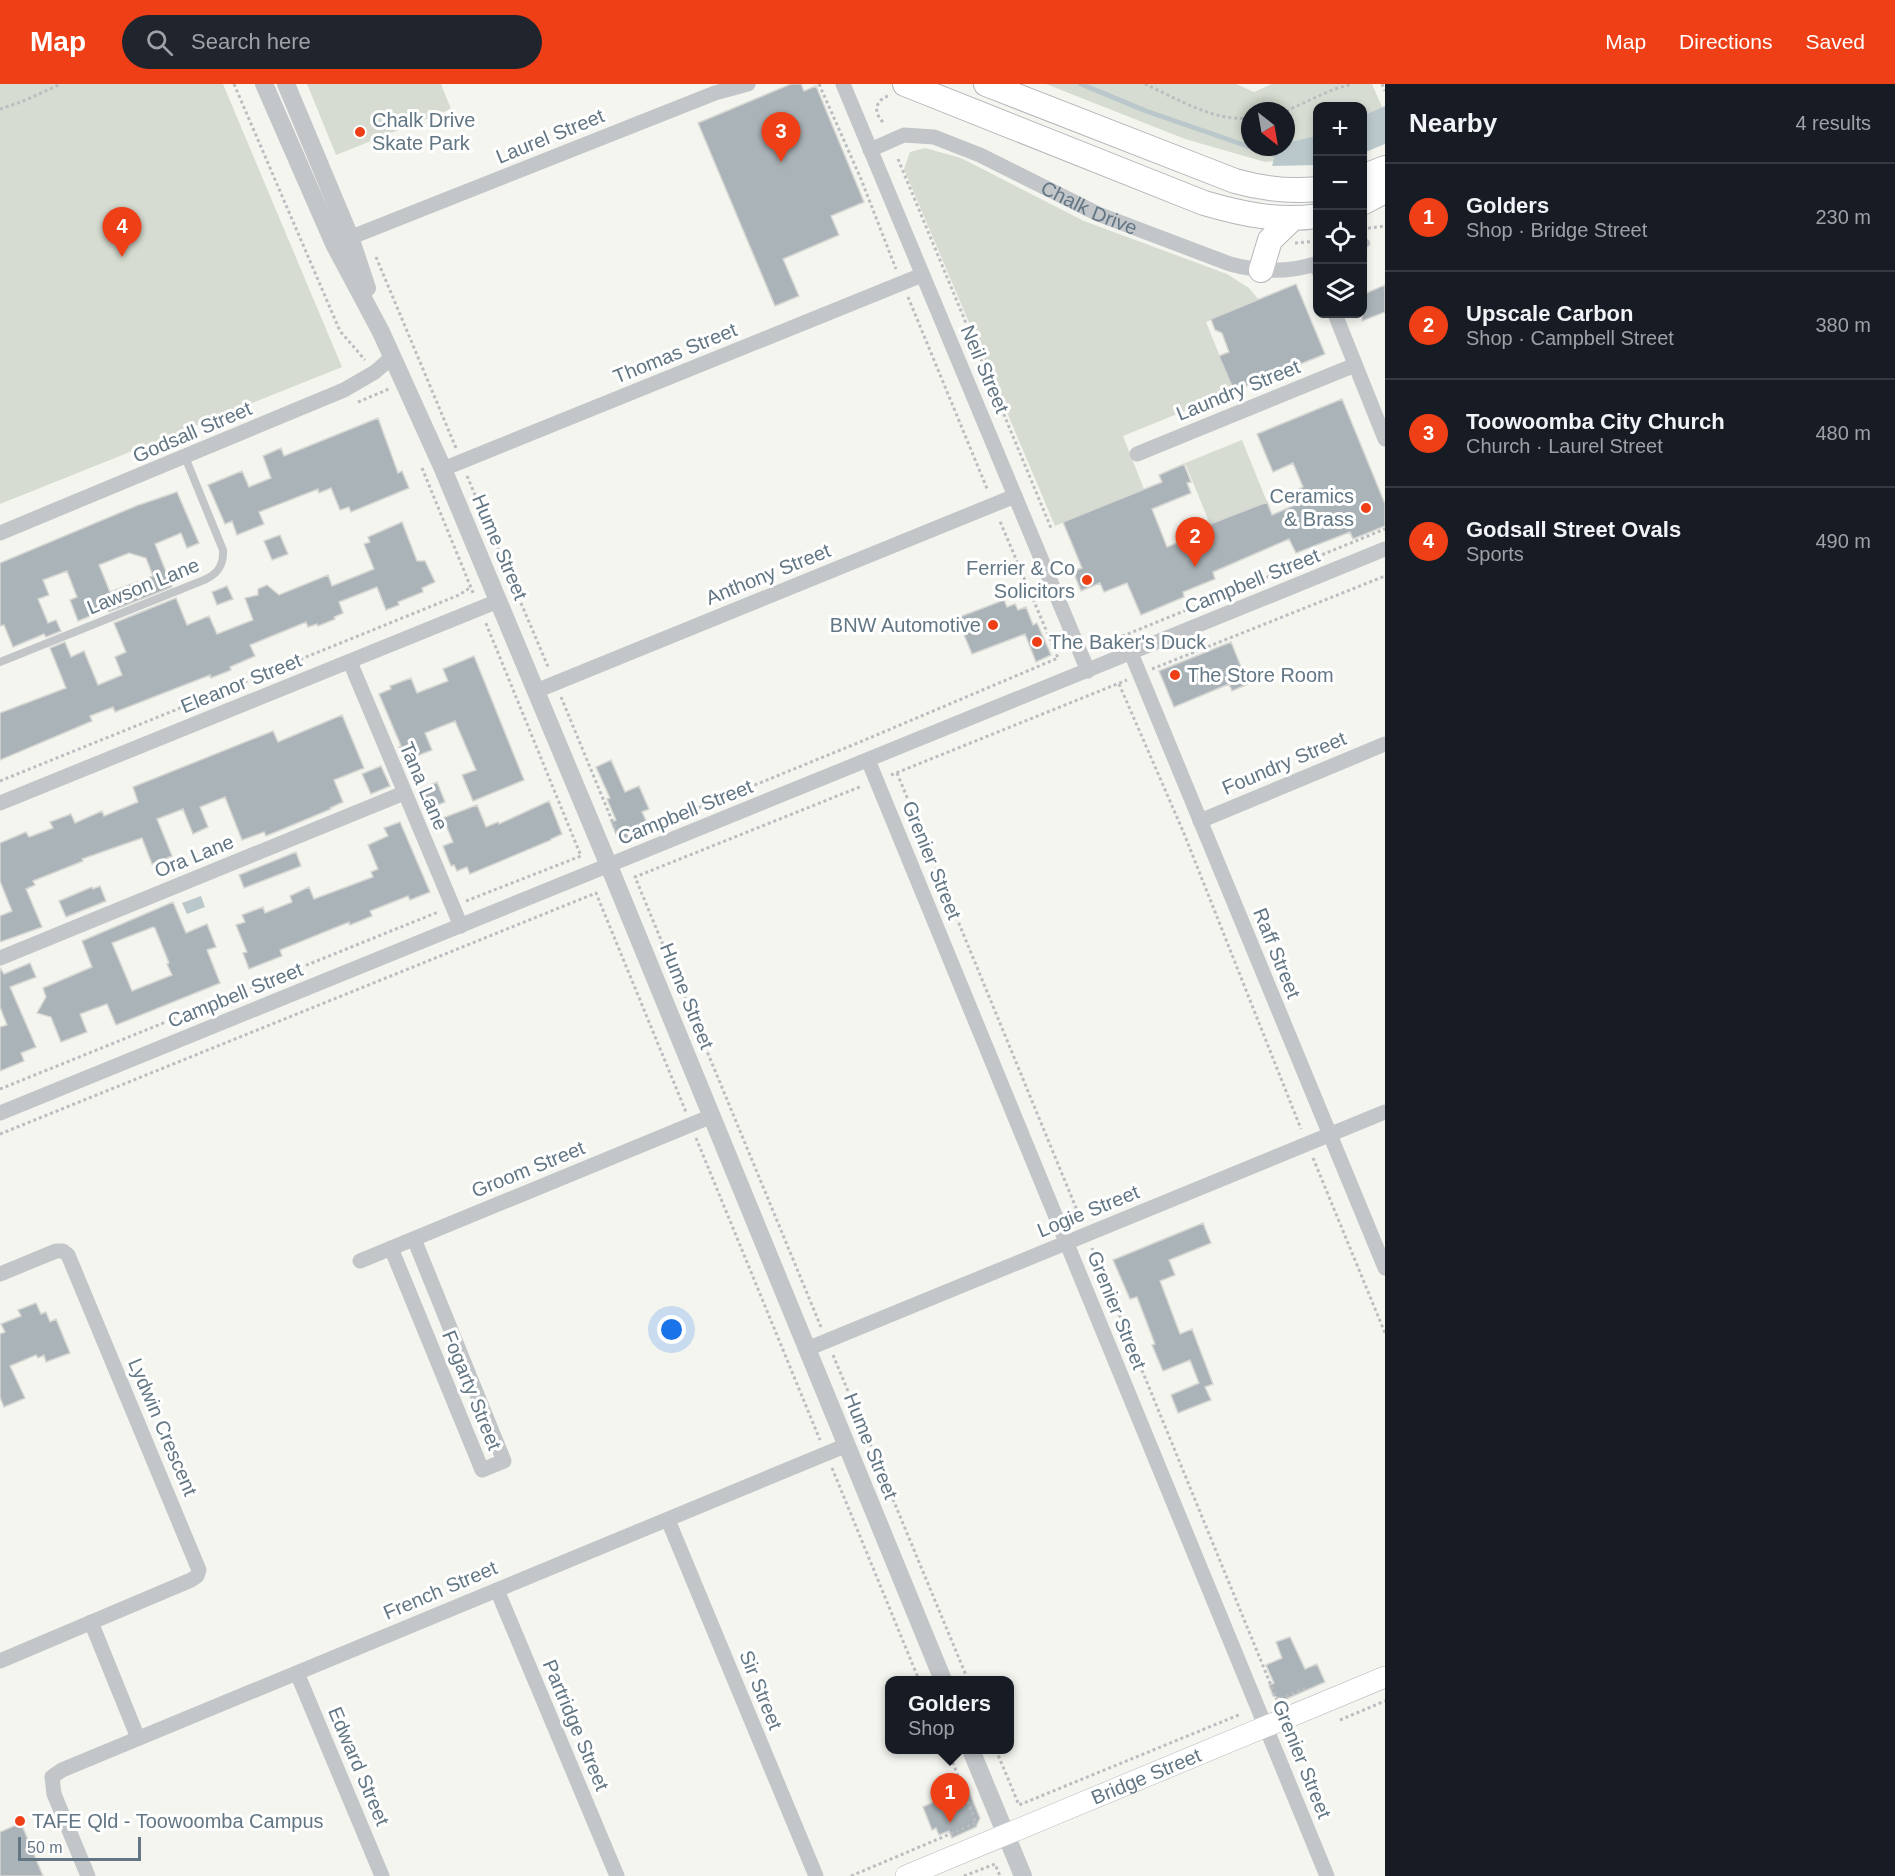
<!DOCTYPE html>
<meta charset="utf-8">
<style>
body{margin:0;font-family:Helvetica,sans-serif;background:#20242c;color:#f1f3f6}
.controls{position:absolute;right:18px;top:18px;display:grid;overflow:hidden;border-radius:12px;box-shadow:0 3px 9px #0003}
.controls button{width:54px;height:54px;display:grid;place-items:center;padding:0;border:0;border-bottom:2px solid #363941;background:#171b24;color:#f1f3f6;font:30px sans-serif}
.compass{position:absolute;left:1241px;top:18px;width:54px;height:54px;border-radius:50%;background:#171b24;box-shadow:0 3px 9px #0003;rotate:149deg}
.scale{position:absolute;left:18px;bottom:15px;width:123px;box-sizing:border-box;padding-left:6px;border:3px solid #627684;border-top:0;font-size:16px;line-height:21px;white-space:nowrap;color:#627684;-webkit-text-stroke:4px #fff;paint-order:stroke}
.you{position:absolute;left:672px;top:1246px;width:21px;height:21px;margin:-15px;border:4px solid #fff;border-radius:50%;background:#1a73e8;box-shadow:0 0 0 9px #1a73e833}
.badge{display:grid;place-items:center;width:39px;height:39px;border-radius:50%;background:#ef3f17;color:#fff;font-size:20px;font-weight:700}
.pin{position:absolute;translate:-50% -50px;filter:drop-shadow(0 2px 3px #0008)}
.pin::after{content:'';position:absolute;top:32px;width:21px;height:18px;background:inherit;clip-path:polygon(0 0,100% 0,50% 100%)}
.popup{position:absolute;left:885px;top:1592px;width:129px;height:78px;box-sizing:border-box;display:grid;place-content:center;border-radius:12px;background:#171b24;filter:drop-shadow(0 2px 4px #0005);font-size:20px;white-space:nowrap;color:#9ea1a6}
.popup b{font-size:22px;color:#f1f3f6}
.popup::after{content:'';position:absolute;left:50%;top:100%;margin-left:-12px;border:12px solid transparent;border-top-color:#171b24}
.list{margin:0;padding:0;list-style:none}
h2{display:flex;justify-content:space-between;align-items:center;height:78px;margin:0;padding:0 24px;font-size:26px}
h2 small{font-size:20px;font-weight:400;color:#9ea1a6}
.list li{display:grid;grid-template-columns:39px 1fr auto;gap:18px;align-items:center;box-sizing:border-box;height:108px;padding:0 24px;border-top:2px solid #363941}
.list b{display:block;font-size:22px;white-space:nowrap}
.list p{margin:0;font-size:20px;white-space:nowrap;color:#9ea1a6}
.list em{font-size:20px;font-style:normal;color:#9ea1a6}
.icon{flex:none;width:33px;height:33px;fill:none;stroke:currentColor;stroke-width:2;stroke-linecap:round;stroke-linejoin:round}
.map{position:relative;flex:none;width:1385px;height:1792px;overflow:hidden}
header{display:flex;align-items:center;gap:36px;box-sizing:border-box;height:84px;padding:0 30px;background:#ef3f17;color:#fff}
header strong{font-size:28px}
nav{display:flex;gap:33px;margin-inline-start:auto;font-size:21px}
.search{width:420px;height:54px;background:#20242c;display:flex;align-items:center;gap:15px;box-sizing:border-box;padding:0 21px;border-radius:33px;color:#9ea1a6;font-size:22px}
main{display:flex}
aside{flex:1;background:#171b24}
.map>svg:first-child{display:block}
</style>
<header>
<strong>Map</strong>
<div class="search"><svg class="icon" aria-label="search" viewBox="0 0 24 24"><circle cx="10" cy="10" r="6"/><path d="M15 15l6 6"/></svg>Search here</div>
<nav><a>Map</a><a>Directions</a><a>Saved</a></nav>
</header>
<main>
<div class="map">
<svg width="1385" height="1792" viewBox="0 0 1385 1792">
<rect width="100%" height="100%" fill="#f5f5f0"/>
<path fill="#d6dcd1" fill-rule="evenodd" d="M0,0H223L342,283L0,420Z
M307,0H441L451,25L336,71Z
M1046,0H1236L1254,8L1272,0H1372L1385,30L1363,61L1362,22H1318L1317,74L1265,78L1185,55ZM1250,27H1286V63H1250Z
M925,64L961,74L1084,137L1227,190L1249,204L1259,216L1206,238L1234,307L1123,352L1144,405L1055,442L904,85L910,68Z
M1242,356L1267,418L1210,440L1185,379Z"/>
<path fill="#bac8cc" d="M1385,22V60L1363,69V32Z
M1317,52V81L1272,82L1277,63H1286V59Z
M201,812L205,823L187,830L182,819Z"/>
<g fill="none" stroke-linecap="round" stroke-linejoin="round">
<path stroke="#bac8cc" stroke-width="5" d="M1081,0L1146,27L1250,63
M1251,63L1275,71H1281"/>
</g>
<path fill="#aab3b8" stroke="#d6d6d3" stroke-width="1.5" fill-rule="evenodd" d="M791,0H801L804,7L816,2L864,118L831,132L839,151L783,175L799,212L775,222L698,39Z
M1296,200L1325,270L1234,307L1219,272L1229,268L1222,249L1215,246L1211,235Z
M1385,201V228L1362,237V211Z
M1342,315L1385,420V442L1353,455L1350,448L1296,469L1289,455L1213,488L1215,495L1183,508L1184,513L1141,531L1127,499L1104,508L1100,499L1081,507L1073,487L1082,484L1063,438L1162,398L1159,391L1184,380L1191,398L1187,399L1191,409L1152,425L1167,463L1212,445L1210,440L1267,418L1272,431L1304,417L1299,405L1303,403L1293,379L1273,388L1257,350Z
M378,334L398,389L402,387L409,404L351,428L349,423L340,426L331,404L319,409L318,405L259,428L264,440L237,451L232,437L225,440L208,401L242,387L249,403L271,394L263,372L281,364L284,372Z
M177,408L199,459L187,464L181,449L155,460L172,503L109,528L108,525L78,537L70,516L77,513L67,487L43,496L49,511L38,515L48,539L56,536L61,547L46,553L44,550L13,563L4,541L0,542V479L136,422ZM129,469L146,474L153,492L110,508L99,481Z
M402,438L417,477H425L435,498L422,504L423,508L398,518L399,521L386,526L377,503L339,518L343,529L334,533L335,535L318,542L317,540L308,543L306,538L250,561L255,572L230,583L231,586L211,594L210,591L115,628L113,623L90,632L92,637L0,676V629L66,604L50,564L65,558L71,573L84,567L98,601L122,591L115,573L126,568L114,539L176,514L187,541L209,532L217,550L253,536L245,514L258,511V505L267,501L279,511L328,491L332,502L374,485L364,460L370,458L368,453Z
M280,451L288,470L272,476L264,457Z
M227,502L233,515L217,521L212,508Z
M1004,516L1007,523L1015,520L1018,526L1026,523L1033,541L1037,539L1051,571L1036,578L1025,550L972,570L957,534Z
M1231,558L1248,600L1232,607L1229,600L1174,623L1159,587Z
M474,572L524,696L473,717L462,691L476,686L455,637L425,649L432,666L404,677L399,663L401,662L379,610L391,605L390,602L411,594L417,609L448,597L443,585Z
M342,631L364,684L334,696L343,718L330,724L331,725L266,752L264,748L242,756L225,713L200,723L208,743L193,750L183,725L157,735L172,772L152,780L142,754L82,775L83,777L33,797L35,801L26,805L42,843L0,858V832L12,827L0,797V759L26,748L29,753L53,744L50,738L71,730L75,739L102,727L104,732L138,718L133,703L273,647L278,658Z
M611,676L625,708L639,702L649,725L642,728L650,745L619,757L611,738L616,736L607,715L610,714L596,683Z
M381,682L390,702L371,710L362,690Z
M437,698L445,718L425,726L418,706Z
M549,717L562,750L551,755V756L470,790L467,783L457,787L454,781L451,782L443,762L453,758L443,734L477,721L486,743L498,738L499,740Z
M400,738L430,808L410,816L408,812L370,827L372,832L350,841L349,838L280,866L282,872L249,885L243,869L247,868L236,841L245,838L242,831L263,823L265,829L292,818L290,812L309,803L314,815L373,793L371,788L378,785L368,761L388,752L384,744Z
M296,768L301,782L244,804L239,791Z
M100,802L106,817L66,833L59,817L92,803L93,805Z
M173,818L186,849L207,840L216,863L207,866L220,899L116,941L107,920L80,930L87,948L61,958L51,933L37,929L46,913L43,904L92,883L82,857ZM153,843L155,844L169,879L167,880L172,891L132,907L112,859Z
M30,879L36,893L10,903L36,963L21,969L24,977L0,987V943L7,941L0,923V884L4,890Z
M1203,1139L1211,1159L1169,1176L1175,1191L1160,1197L1180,1250L1192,1245L1213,1300L1205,1303L1211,1316L1178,1329L1171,1311L1199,1299L1190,1276L1163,1287L1152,1261L1155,1260L1137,1213L1130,1215L1113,1176Z
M36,1219L41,1230L46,1228L50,1238L56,1235L70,1269L46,1278L44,1271L38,1274L36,1271L10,1282L25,1314L4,1323L0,1313V1250L5,1248L1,1240L21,1232L18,1226Z
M1290,1553L1305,1585L1317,1580L1325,1598L1284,1616L1273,1612L1269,1601L1274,1599L1266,1581L1282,1574L1276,1558Z
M961,1705L962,1707L968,1705L980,1734L976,1743L952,1754L949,1747L939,1751L936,1744L932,1746L923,1723Z
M21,1739L43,1792H0V1748Z"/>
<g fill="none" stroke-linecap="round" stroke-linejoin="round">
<g stroke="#b4babe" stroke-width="22">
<g id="secondary">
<path id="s2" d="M906,1792L1385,1593"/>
</g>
</g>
<g stroke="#b4b8bb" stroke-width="26">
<path id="trunk" d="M905,0L1204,119C1242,130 1278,138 1318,132
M986,0L1235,97C1263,105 1288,108 1318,105
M1362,93L1385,84
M1362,119L1385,107
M1261,186L1270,156L1293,134"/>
</g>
<path stroke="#bbbec0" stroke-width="3" stroke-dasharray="3 3" stroke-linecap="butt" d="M234,0L340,247L365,276
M819,0L861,95L896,185
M1145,0C1176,14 1214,38 1250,34
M1382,0L1385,7
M0,25L21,18L61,0
M1286,27L1334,5L1353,0
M883,38C872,27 876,15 891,11
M898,75L1051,444
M1362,145L1385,142
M1295,159L1318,157
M376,173L456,364
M908,213L988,407
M358,318L389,305
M422,384L474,511
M467,392L549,585
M1105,555L1113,556L1385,445
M1152,585L1385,492
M1119,600L1183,747L1301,1045
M561,613L620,756L860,658L1058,574L999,435
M897,689L1081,1136
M891,691L1127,596
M0,697L459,511L471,503
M466,817L581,772L485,537
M0,1005L438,828
M0,1050L596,809L686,1028
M696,1054L820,1356
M1313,1074L1385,1249
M1092,1164L1277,1616L1306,1604
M821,1243L635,793L862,702
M833,1271L968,1596
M832,1384L919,1596
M1340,1636L1385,1617
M996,1666L1019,1721L1241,1630
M851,1792L976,1739L948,1666
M964,1792L995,1780L1000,1792"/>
<path stroke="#c2c6c9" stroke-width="8" d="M1362,160L1366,159
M0,578L204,496C218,490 224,481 223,466L185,373"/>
<g stroke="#c2c6c9" stroke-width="15">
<path d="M843,0L1088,587"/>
<path id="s1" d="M870,66L904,51L934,53L980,71L1098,130L1230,180C1259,188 1287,189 1315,180L1318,186"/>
<path d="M339,158L715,9L748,0"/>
<path d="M1335,230L1385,355"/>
<path d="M1137,370L1355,281"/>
<path d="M443,385L922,191"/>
<path d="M0,449L344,306L375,288L392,273"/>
<path d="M1131,569L1385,1184"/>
<path d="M350,578L461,842"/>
<path d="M536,607L1015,412"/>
<path d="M868,676L1327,1792"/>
<path d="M0,719L498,517"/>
<path d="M1200,737L1385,660"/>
<path d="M0,874L404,709"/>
<path d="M0,1029L1385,465"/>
<path d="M391,1164L482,1386L504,1377L414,1155"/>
<path d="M360,1177L712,1032"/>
<path d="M0,1190L56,1167H63L68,1171L199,1486L197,1492L191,1496L0,1577"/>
<path d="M807,1265L1385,1028"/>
<path d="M668,1436L816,1792"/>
<path d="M497,1506L617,1792"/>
<path d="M91,1538L138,1654"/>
<path d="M297,1589L382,1792"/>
<path d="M88,1792L54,1710L52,1693L62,1686L847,1361"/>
</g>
<path stroke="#c2c6c9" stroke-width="18" d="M264,0L334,160L381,248L443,385L609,782L943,1596
M286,0L350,153L367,204
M971,1666L1023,1792"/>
<use href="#secondary" stroke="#fff" stroke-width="21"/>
<use href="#trunk" stroke="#fff" stroke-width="24"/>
</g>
<g fill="#ef3f17" stroke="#fff" stroke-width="2">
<circle cx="360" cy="48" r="6"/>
<circle cx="1366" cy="424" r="6"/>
<circle cx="1087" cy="496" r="6"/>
<circle cx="993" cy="541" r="6"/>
<circle cx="1037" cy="558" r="6"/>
<circle cx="1175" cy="591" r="6"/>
<circle cx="20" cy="1737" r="6"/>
</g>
<g text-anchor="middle" stroke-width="6" stroke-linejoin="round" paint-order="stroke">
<g font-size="20" fill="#627684" stroke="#fff" text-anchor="start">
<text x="372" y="43">Chalk Drive<tspan x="372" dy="23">Skate Park</tspan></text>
<text x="1354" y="419" text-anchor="end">Ceramics<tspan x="1354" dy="23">&amp; Brass</tspan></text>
<text x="1075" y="491" text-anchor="end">Ferrier &amp; Co<tspan x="1075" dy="23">Solicitors</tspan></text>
<text x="981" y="548" text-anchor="end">BNW Automotive</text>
<text x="1049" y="565">The Baker's Duck</text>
<text x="1187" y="598">The Store Room</text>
<text x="32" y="1744">TAFE Qld - Toowoomba Campus</text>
</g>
<g font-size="20" fill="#627684" stroke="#fff">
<text transform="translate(550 52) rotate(-22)" y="7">Laurel Street</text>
<text dy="7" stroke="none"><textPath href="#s1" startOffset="238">Chalk Drive</textPath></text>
<text transform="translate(675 269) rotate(-22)" y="7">Thomas Street</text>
<text transform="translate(985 285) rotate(67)" y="7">Neil Street</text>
<text transform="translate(1238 306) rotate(-22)" y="7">Laundry Street</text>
<text transform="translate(192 348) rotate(-23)" y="7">Godsall Street</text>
<text transform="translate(500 463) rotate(67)" y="7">Hume Street</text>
<text transform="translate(768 490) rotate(-22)" y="7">Anthony Street</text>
<text transform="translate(1252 497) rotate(-22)" y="7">Campbell Street</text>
<text transform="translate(143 502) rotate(-22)" y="7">Lawson Lane</text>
<text transform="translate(241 599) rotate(-22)" y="7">Eleanor Street</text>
<text transform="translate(1284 679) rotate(-23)" y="7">Foundry Street</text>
<text transform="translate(424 702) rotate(67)" y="7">Tana Lane</text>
<text transform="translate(685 728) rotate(-22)" y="7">Campbell Street</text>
<text transform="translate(194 772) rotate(-22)" y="7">Ora Lane</text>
<text transform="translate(932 776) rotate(68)" y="7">Grenier Street</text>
<text transform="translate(1277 869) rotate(68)" y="7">Raff Street</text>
<text transform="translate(235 911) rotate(-22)" y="7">Campbell Street</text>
<text transform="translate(687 912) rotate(68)" y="7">Hume Street</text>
<text transform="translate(528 1085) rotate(-22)" y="7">Groom Street</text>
<text transform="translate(1088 1127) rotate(-22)" y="7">Logie Street</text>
<text transform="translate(1117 1226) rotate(68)" y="7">Grenier Street</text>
<text transform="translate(472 1306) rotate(68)" y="7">Fogarty Street</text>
<text transform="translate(163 1343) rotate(67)" y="7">Lydwin Crescent</text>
<text transform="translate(871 1362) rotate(68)" y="7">Hume Street</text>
<text transform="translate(440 1506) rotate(-23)" y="7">French Street</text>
<text transform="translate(761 1606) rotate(68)" y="7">Sir Street</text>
<text transform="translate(576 1641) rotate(67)" y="7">Partridge Street</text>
<text transform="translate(1302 1675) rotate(68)" y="7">Grenier Street</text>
<text transform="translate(359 1682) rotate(67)" y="7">Edward Street</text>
<text dy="7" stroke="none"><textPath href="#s2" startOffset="260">Bridge Street</textPath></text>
</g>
</g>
</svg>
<div class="controls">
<button>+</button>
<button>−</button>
<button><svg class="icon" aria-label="locate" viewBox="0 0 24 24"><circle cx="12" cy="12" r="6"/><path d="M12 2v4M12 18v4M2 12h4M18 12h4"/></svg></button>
<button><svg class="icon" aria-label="layers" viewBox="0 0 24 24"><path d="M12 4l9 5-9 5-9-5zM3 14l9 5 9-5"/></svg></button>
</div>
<svg class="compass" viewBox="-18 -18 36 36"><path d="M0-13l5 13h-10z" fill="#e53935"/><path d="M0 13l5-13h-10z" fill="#9ea1a6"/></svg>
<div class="scale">50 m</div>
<div class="you"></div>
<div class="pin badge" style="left:950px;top:1739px">1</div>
<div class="popup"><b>Golders</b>Shop</div>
<div class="pin badge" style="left:1195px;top:483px">2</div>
<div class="pin badge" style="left:781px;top:78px">3</div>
<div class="pin badge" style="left:122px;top:173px">4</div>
</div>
<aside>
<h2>Nearby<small>4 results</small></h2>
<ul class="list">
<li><span class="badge">1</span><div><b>Golders</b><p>Shop · Bridge Street</p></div><em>230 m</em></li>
<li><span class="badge">2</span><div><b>Upscale Carbon</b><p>Shop · Campbell Street</p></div><em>380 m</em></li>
<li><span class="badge">3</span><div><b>Toowoomba City Church</b><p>Church · Laurel Street</p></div><em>480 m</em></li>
<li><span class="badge">4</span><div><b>Godsall Street Ovals</b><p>Sports</p></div><em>490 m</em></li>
</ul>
</aside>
</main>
